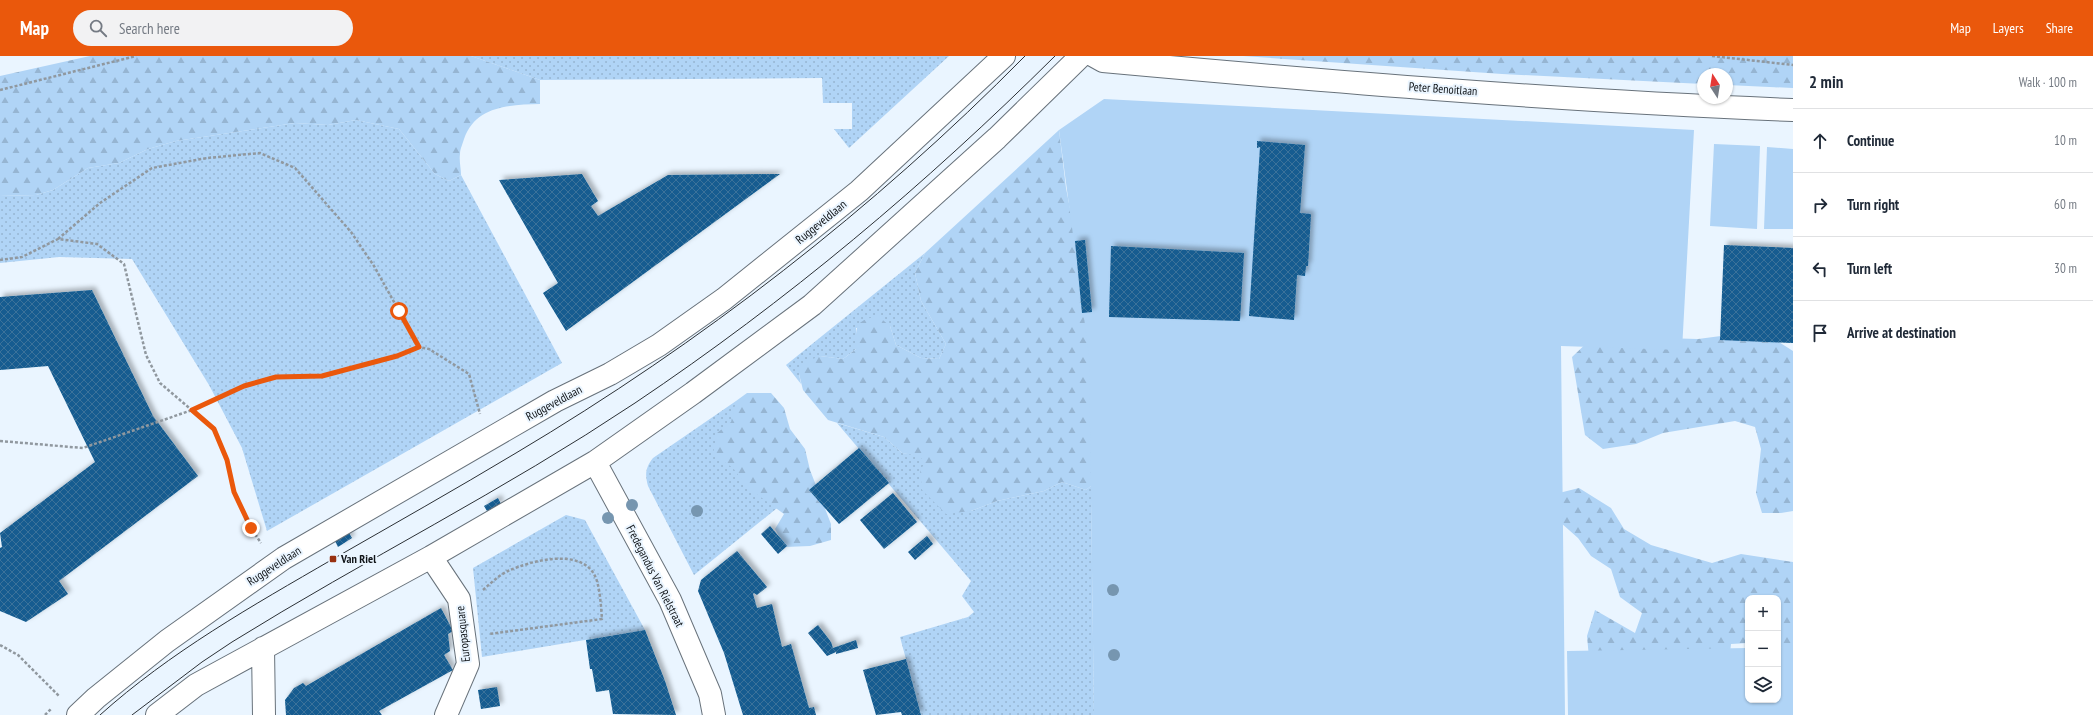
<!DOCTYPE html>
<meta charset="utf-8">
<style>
body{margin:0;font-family:"PT Sans Narrow",sans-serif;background:#f2f2f3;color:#1f2937}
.controls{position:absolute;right:12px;bottom:12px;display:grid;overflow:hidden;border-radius:8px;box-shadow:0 1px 3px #0004}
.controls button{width:36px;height:36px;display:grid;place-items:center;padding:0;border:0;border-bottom:1px solid #e0e1e3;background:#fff;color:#1f2937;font:20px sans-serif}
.compass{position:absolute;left:1697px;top:12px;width:36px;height:36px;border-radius:50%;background:#fff;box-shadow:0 1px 3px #0004;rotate:348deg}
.stop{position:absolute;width:12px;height:12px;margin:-9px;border:3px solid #ea580c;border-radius:50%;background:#fff}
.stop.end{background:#ea580c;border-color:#fff;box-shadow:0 1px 4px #0008}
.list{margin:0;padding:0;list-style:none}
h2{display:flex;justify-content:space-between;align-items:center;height:52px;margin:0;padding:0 16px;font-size:17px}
h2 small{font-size:13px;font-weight:400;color:#747a83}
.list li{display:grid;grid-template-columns:26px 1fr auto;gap:12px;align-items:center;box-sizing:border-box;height:64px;padding:0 16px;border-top:1px solid #e0e1e3}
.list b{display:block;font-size:15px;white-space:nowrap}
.list em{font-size:13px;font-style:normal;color:#747a83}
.icon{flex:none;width:22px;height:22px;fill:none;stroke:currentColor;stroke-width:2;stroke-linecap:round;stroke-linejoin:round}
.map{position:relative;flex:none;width:1793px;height:659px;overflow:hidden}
header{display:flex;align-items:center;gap:24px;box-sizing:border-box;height:56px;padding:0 20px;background:#ea580c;color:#fff}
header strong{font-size:19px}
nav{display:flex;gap:22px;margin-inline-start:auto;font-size:14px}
.search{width:280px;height:36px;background:#f2f2f3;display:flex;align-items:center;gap:10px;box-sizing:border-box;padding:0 14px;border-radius:22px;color:#747a83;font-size:15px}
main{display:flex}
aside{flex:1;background:#fff}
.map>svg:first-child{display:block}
</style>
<header>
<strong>Map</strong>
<div class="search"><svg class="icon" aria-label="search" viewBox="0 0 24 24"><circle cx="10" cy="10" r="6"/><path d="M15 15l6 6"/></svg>Search here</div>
<nav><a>Map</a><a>Layers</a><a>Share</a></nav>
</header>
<main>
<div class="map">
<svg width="1793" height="659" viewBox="0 0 1793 659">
<defs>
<pattern id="grass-dots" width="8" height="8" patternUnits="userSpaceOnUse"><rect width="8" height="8" fill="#b0d4f6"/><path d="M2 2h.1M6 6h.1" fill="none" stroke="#96b5d2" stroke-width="1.8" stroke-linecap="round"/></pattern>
<pattern id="forest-firs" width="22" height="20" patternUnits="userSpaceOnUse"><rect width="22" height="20" fill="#b0d4f6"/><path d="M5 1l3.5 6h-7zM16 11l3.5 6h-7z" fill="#96b5d2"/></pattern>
<pattern id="building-cross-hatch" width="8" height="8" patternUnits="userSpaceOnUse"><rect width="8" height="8" fill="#125b90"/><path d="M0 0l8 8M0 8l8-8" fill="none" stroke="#3b729a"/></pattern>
<filter id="shadow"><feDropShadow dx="3.5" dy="-3.5" stdDeviation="2" flood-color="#0004"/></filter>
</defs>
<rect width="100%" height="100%" fill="#eaf5ff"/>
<path fill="url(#grass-dots)" d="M471,0H949L849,92L834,73H852V47H823L822,22L540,24Z
M356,64L399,73L435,118L449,125L461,119L562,307L267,475L242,392L209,329L132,203L59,201L0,207V140L36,139L53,134L88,112L119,107L148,93L176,85L295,67L328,69Z
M925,197L915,217L921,245L946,288L939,303L921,302L896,289L890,270L856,272V293L843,303L820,300L799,318L801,328L786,309Z
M736,345L802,432L694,519L648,430C645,419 645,412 653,402Z
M837,367L884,381L902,397L919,399L971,455L997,445L1044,435L1062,426L1086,434L1091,430L1094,659H921L900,581L968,561L974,556L962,540L971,525Z
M566,459L585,464L645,574L482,601L473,512Z"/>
<path fill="url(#forest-firs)" d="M90,0H471L540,24V48C510,49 476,49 464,83C463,87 460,93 460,98C459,105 461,112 461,119L449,125L435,118L399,73L356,64L328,69L295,67L176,85L148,93L119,107L88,112L53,134L36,139L0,140V20Z
M1243,0H1793V32L1727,29V18H1703V28L1502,18Z
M1059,74L1066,132L1092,266L1091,430L1086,434L1062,426L1044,435L997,445L971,455L946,458L922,434L920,413L926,407L919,400L902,397L884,381L828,364L803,334L799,318L801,308L820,300L843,303L856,293C856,270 854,265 878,260L890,270L896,289L921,302L939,303L946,288L921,245L915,217L925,197Z
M1736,278H1766L1793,295V455L1781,457H1762L1756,437L1761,393L1755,371L1735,365L1663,377L1636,388L1603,393L1585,379L1572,301L1594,280L1698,283Z
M747,337H771L784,352L790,373L805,393L810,414L831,468V484L810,490L785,491L775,473L784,458L748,432L733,412L713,398L717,377L731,366L736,345Z
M1579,432L1611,452L1624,473L1651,489L1712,507L1741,498L1793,506V595L1778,591V542H1748V587L1731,588L1729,607L1589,602L1587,580L1595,554L1635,577L1642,557L1620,541L1611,513L1591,500L1578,482L1552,459L1551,439Z"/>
<path fill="#b0d4f6" d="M1104,43L1694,74L1682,294L1561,290L1565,659H1094L1089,299L1059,74Z
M1714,88L1760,90L1757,173L1710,170Z
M1767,91L1793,93V173H1764Z
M1748,592V644H1778V592H1793V659H1568L1567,595Z"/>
<path fill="url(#building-cross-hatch)" filter="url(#shadow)" d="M1257,85L1305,89L1300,157L1311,158L1308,210H1306L1305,220L1297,219L1294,264L1249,260L1260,91L1257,92Z
M582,118L598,145L591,150L598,160L668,119L780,118L566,275L543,237L558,227L499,124Z
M1085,184L1092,256L1082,257L1075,185Z
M1724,189L1793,192V287L1720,284Z
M1111,190L1244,197L1240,265L1109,261Z
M92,234L153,360L198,420L59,525L68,538L26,566L0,555V492L2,491L0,477L95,406L48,310L0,314V241Z
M859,392L889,427L839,468L809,434Z
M893,437L917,466L884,493L860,464Z
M498,442L501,448L487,455L484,450Z
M770,470L787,490L778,498L761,478Z
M349,477L352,482L338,491L335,485Z
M927,480L933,488L915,504L908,496Z
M737,495L767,531L757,539L754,537L753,538L757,552L772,548L782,591L791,588L809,652L814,651L816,659H743L724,597L698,535L701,524Z
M441,552L453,575L448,578L450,595L444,599L453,614L379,655L382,659H286L285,644L294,632L303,627L306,630Z
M818,569L831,586L833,592L856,584L858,592L836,598V596L827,600L808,577Z
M645,574L665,625L676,659L613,658L609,634L596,636L592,613H590L586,584Z
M906,603L921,659H902L901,656L876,659L863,614Z
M497,631L500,650L481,653L478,634Z"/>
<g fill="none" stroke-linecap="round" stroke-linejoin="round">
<g stroke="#68727b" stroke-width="24">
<path id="minor" d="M1094,0L1103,5C1333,26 1563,45 1793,54
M595,406L670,544L710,638L714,659
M431,501L459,543L468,608L446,659
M263,592L264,659
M78,659L96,642L167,585L284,502L555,345L610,318L659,289L724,243L859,135L1004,0
M157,659L196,629L431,501L595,406L693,337L812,249L997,82L1081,0"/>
</g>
<path stroke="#90989f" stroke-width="2.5" stroke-dasharray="3 2" stroke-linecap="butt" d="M1712,0L1793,9
M0,34L136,0
M58,183L100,147L152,112L207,102L260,97L295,112L351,176L374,210L419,291
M0,204L22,201L58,183L97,188L124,208L146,299L160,327L214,373L227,404L234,436L251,472L261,487
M0,385L83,392L192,354L244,330L276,321L323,320L397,300L419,291L429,293L469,318L480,358
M483,534C491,527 499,519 508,515C530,505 581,491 595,520C600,530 601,551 602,563L489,578
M0,589L18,599L60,641
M45,659L52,652"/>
<use href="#minor" stroke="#fff" stroke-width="22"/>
<path stroke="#2b3035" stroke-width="1" d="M100,659C170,596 252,550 333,503C394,468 456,433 516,397C701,287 874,153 1025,0
M132,659L202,606L232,586C364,504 505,434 635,347C787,245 925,129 1055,0"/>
</g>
<g fill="#7696b0">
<circle cx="632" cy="449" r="6"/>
<circle cx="697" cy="455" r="6"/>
<circle cx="608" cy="462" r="6"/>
<circle cx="1113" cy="534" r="6"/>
<circle cx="1114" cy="599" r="6"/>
</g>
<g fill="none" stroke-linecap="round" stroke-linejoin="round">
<path stroke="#ea580c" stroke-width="5" d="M251,472L234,436L227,404L214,373L192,354L244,330L276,321L322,320L397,300L419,291L399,255"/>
</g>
<rect fill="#983111" stroke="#eaf5ff" stroke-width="1.5" x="329" y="499" width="8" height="8" rx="2"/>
<g text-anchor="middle" stroke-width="4" stroke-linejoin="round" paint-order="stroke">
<g font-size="12" fill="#101418" stroke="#eaf5ff">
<text transform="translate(1443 33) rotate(4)" y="4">Peter Benoitlaan</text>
<text transform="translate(821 166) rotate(-39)" y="4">Ruggeveldlaan</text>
<text transform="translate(554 347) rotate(-28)" y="4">Ruggeveldlaan</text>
<text transform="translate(274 510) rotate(-33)" y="4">Ruggeveldlaan</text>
<text transform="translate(655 520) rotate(63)" y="4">Fredegandus Van Rielstraat</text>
<text transform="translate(463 578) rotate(-96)" y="4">Europasquare</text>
</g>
<g font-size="12" font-weight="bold" fill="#101418" stroke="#eaf5ff" text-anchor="start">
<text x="341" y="507">Van Riel</text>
</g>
</g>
</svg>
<div class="controls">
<button>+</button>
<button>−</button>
<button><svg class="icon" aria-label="layers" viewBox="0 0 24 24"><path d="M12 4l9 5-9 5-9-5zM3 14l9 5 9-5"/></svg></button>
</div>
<svg class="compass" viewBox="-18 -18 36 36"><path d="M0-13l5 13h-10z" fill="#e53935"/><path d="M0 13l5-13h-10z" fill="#747a83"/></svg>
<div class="stop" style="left:399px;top:255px"></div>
<div class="stop end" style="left:251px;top:472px"></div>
</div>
<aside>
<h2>2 min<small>Walk · 100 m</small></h2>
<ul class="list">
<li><svg class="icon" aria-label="ahead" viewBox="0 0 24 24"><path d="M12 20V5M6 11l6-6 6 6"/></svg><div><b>Continue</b></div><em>10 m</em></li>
<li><svg class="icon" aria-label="right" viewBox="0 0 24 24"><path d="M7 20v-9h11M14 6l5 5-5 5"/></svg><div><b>Turn right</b></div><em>60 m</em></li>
<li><svg class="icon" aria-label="left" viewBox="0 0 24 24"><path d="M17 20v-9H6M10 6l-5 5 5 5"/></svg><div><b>Turn left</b></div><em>30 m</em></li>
<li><svg class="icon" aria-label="arrive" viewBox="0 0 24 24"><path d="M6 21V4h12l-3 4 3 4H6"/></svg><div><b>Arrive at destination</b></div></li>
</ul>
</aside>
</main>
